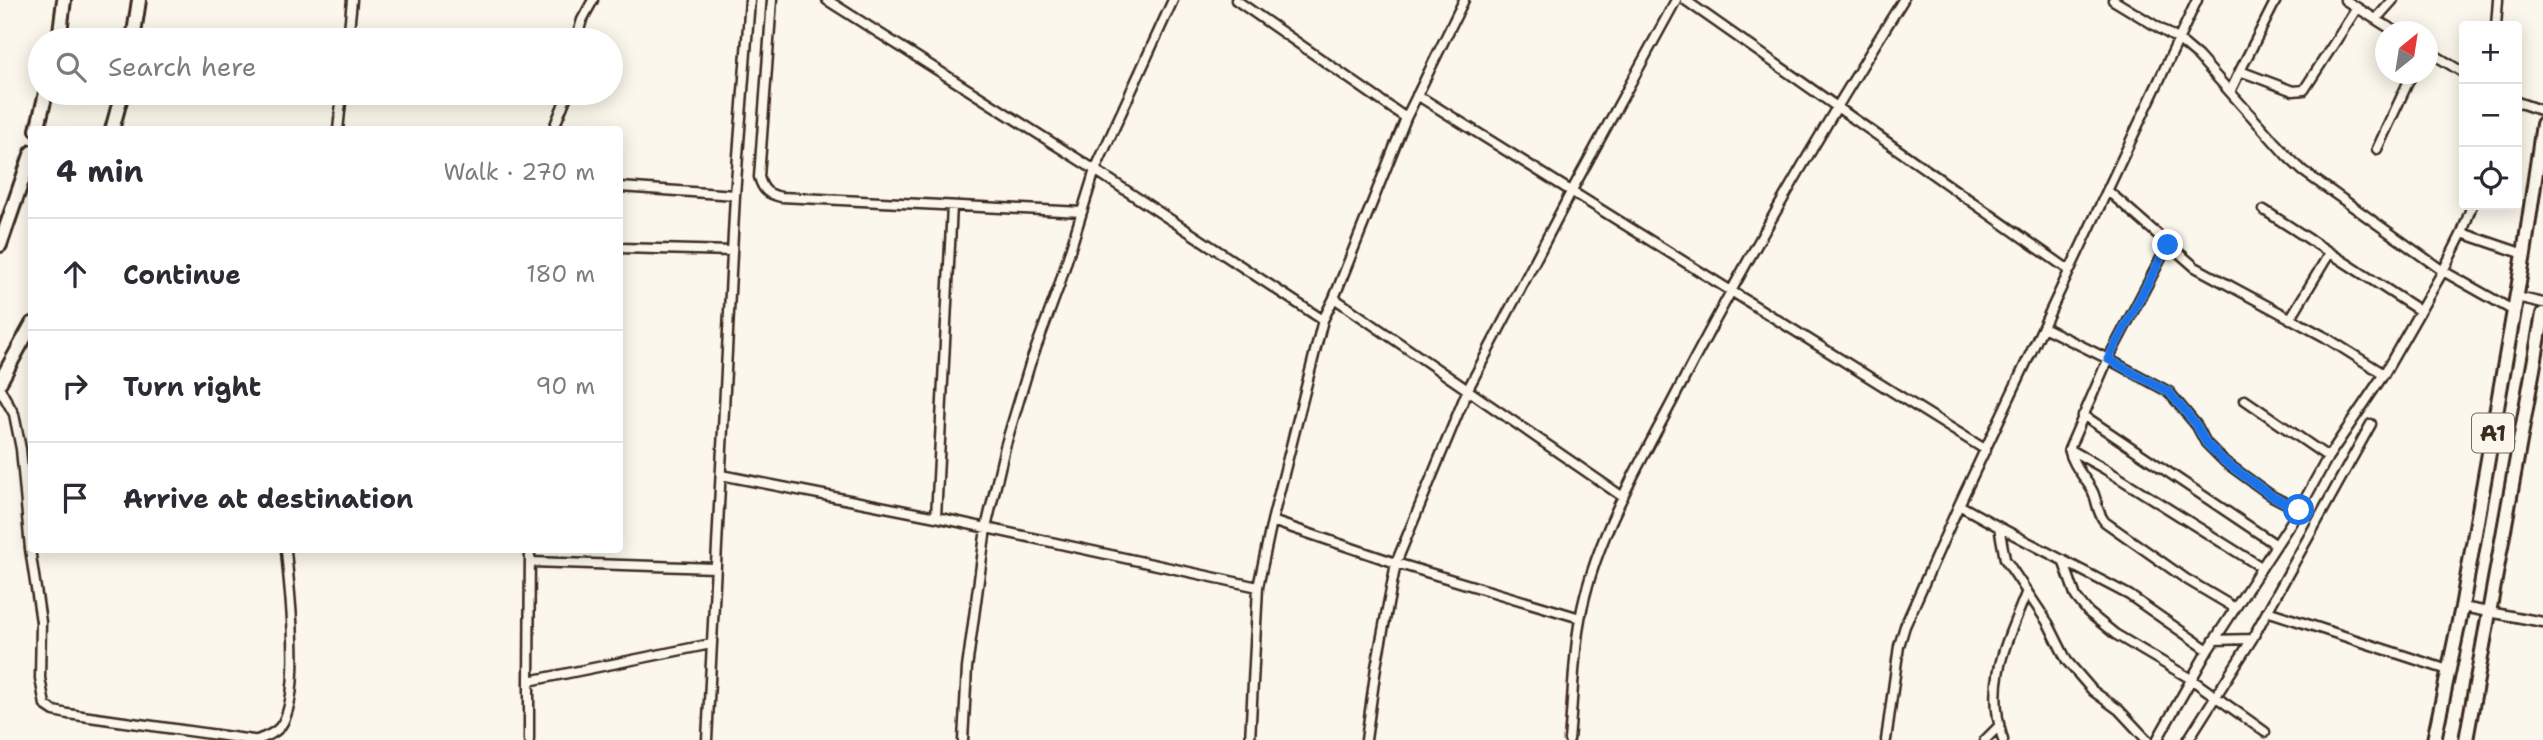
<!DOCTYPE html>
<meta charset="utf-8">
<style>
body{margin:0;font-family:"Shantell Sans",sans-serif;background:#f2f2f3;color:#2b2b33}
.controls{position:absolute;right:21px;top:21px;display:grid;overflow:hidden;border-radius:7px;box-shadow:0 4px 18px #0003}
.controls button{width:63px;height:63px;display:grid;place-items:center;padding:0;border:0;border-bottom:2px solid #e1e1e2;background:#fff;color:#2b2b33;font:35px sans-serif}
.compass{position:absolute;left:2375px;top:21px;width:63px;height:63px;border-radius:50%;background:#fff;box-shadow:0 4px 18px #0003;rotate:30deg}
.stop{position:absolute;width:21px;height:21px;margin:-16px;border:5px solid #1a73e8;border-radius:50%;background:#fff}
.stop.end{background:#1a73e8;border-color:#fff;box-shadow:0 2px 7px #0008}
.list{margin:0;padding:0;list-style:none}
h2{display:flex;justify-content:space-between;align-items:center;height:91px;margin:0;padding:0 28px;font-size:30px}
h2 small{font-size:23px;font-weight:400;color:#7c7c81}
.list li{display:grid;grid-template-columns:46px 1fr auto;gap:21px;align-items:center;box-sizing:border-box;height:112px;padding:0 28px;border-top:2px solid #e1e1e2}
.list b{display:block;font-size:26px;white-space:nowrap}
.list em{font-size:23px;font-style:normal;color:#7c7c81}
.icon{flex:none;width:38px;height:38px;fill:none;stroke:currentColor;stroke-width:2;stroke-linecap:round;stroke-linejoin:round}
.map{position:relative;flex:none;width:2543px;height:740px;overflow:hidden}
.search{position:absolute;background:#fff;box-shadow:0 4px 18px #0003;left:28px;top:28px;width:595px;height:77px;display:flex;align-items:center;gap:18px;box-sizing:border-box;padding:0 24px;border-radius:38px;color:#7c7c81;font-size:26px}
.panel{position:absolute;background:#fff;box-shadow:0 4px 18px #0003;left:28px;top:126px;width:595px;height:427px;border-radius:7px}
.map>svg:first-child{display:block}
</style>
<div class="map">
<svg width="2543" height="740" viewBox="0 0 2543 740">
<rect width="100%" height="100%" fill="#fbf7ec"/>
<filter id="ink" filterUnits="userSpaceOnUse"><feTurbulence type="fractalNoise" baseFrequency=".0143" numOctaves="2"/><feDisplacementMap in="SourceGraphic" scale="14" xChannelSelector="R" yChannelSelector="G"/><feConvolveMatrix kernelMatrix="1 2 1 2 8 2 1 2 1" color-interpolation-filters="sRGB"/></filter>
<g filter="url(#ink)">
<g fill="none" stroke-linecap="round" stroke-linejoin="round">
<g stroke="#3b2a1e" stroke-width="13">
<path id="minor" d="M772,0L759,177C763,191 768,194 781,197L1082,212
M827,0L1095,170L1323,320
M1236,0L1406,118
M1685,0L2069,270
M2113,0L2179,40L2198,56L2287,156L2303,171L2443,271L2514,311
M2345,0L2396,32
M2376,19L2393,0
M2496,26L2498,0
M348,40L352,0
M576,40L582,20L593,0
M2428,51L2464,73
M2240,71L2276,0
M2230,92L2240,71L2293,91L2304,90L2357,8
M1417,95L1986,450
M2517,102L2543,111
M338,130L342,93
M553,130L568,93
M2377,149L2412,74
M620,187L735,195
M2108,191L2195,267L2325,337L2384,374
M2264,210L2420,311
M2462,233L2524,254
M2168,245L2108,359L2069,449C2073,466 2084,476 2092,490C2098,501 2096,512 2105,522L2186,579L2235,608
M620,248L732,251
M2517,297L2543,303
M1334,298L1623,497
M2290,319L2329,254
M2043,327L2108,359L2169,392L2197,426L2206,443L2225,462L2272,496L2299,510
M0,389L14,414L21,449L30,549L41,622L40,678L45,705L54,711L68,714L253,740
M2245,400L2328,457
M2083,415L2275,544
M2069,449L2105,469L2261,567
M721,475L936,517L1258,587
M1959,505L1999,527L2005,559L2048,623L2067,661L2093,691L2119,710L2147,740
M936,517L952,206
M1272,521L1396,563L1580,618
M1999,527L2129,595L2208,650
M2063,560L2076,597L2088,612L2115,634L2191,679L2265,732
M531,562L715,568
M2462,607L2543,622
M2267,611L2448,670
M2214,640L2252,639
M529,681L530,550
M257,740C265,737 274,734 280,727C304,695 289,590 286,550
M529,740V681L711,644
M707,740L735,195L750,0
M963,740L967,668L986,528L1005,447L1030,364L1059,286L1095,170L1173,0
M1250,740L1258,587L1272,521L1323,320L1334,298L1406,118L1464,0
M1366,740L1376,667L1396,563L1468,389L1571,192L1676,0
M1569,740C1573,700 1573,658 1580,619C1594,541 1637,469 1673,400C1744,263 1821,130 1903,0
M1886,740L1899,646L1905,626L1959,505L2197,0
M1985,740L1999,726
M2003,740C1985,681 2006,644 2027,591
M2157,740L2208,650L2299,510L2328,457L2384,374L2443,271L2462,233L2472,205
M2188,740L2252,639L2371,424"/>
</g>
<g stroke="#3b2a1e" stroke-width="18">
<path id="primary" d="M2434,740L2462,607L2524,254L2543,124
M2466,740L2543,314"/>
</g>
<g stroke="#3b2a1e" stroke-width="18">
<path id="trunk" d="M59,40L64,0
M133,40L139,0
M37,130L46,93
M112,130L122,93
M0,245L32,152
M0,382L32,324"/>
</g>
<use href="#minor" stroke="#fbf7ec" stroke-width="8"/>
<use href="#primary" stroke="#fbf7ec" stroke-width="12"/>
<use href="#trunk" stroke="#fbf7ec" stroke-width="12"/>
</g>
</g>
<g fill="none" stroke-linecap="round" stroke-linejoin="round" filter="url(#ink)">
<path stroke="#1a73e8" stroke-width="9" d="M2168,245L2108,359L2169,392L2197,426L2206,443L2225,462L2272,496L2299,510"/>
</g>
<g text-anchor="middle" stroke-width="5" stroke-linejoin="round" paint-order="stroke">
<rect fill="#fbf7ec" stroke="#75685c" stroke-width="2" x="2472" y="413.5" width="42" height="39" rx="5"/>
<g font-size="23" font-weight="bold" fill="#3b2a1e">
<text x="2493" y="441">A1</text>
</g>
</g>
</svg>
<div class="controls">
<button>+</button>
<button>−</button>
<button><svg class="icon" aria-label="locate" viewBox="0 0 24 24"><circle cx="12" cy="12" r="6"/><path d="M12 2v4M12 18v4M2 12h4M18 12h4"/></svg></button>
</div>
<svg class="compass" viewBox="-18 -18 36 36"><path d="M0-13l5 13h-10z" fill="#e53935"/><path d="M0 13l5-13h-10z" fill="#7c7c81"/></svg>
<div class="stop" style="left:2299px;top:510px"></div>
<div class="stop end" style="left:2168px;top:245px"></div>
<div class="search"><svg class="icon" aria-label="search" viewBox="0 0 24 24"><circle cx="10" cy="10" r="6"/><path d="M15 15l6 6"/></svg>Search here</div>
<section class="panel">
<h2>4 min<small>Walk · 270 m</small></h2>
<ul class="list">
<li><svg class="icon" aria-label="ahead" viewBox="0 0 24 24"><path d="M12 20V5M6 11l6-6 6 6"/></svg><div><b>Continue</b></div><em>180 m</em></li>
<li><svg class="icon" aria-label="right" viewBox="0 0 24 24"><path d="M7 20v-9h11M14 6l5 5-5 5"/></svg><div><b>Turn right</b></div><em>90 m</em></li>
<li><svg class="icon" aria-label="arrive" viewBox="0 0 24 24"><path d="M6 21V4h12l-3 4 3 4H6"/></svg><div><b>Arrive at destination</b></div></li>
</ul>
</section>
</div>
